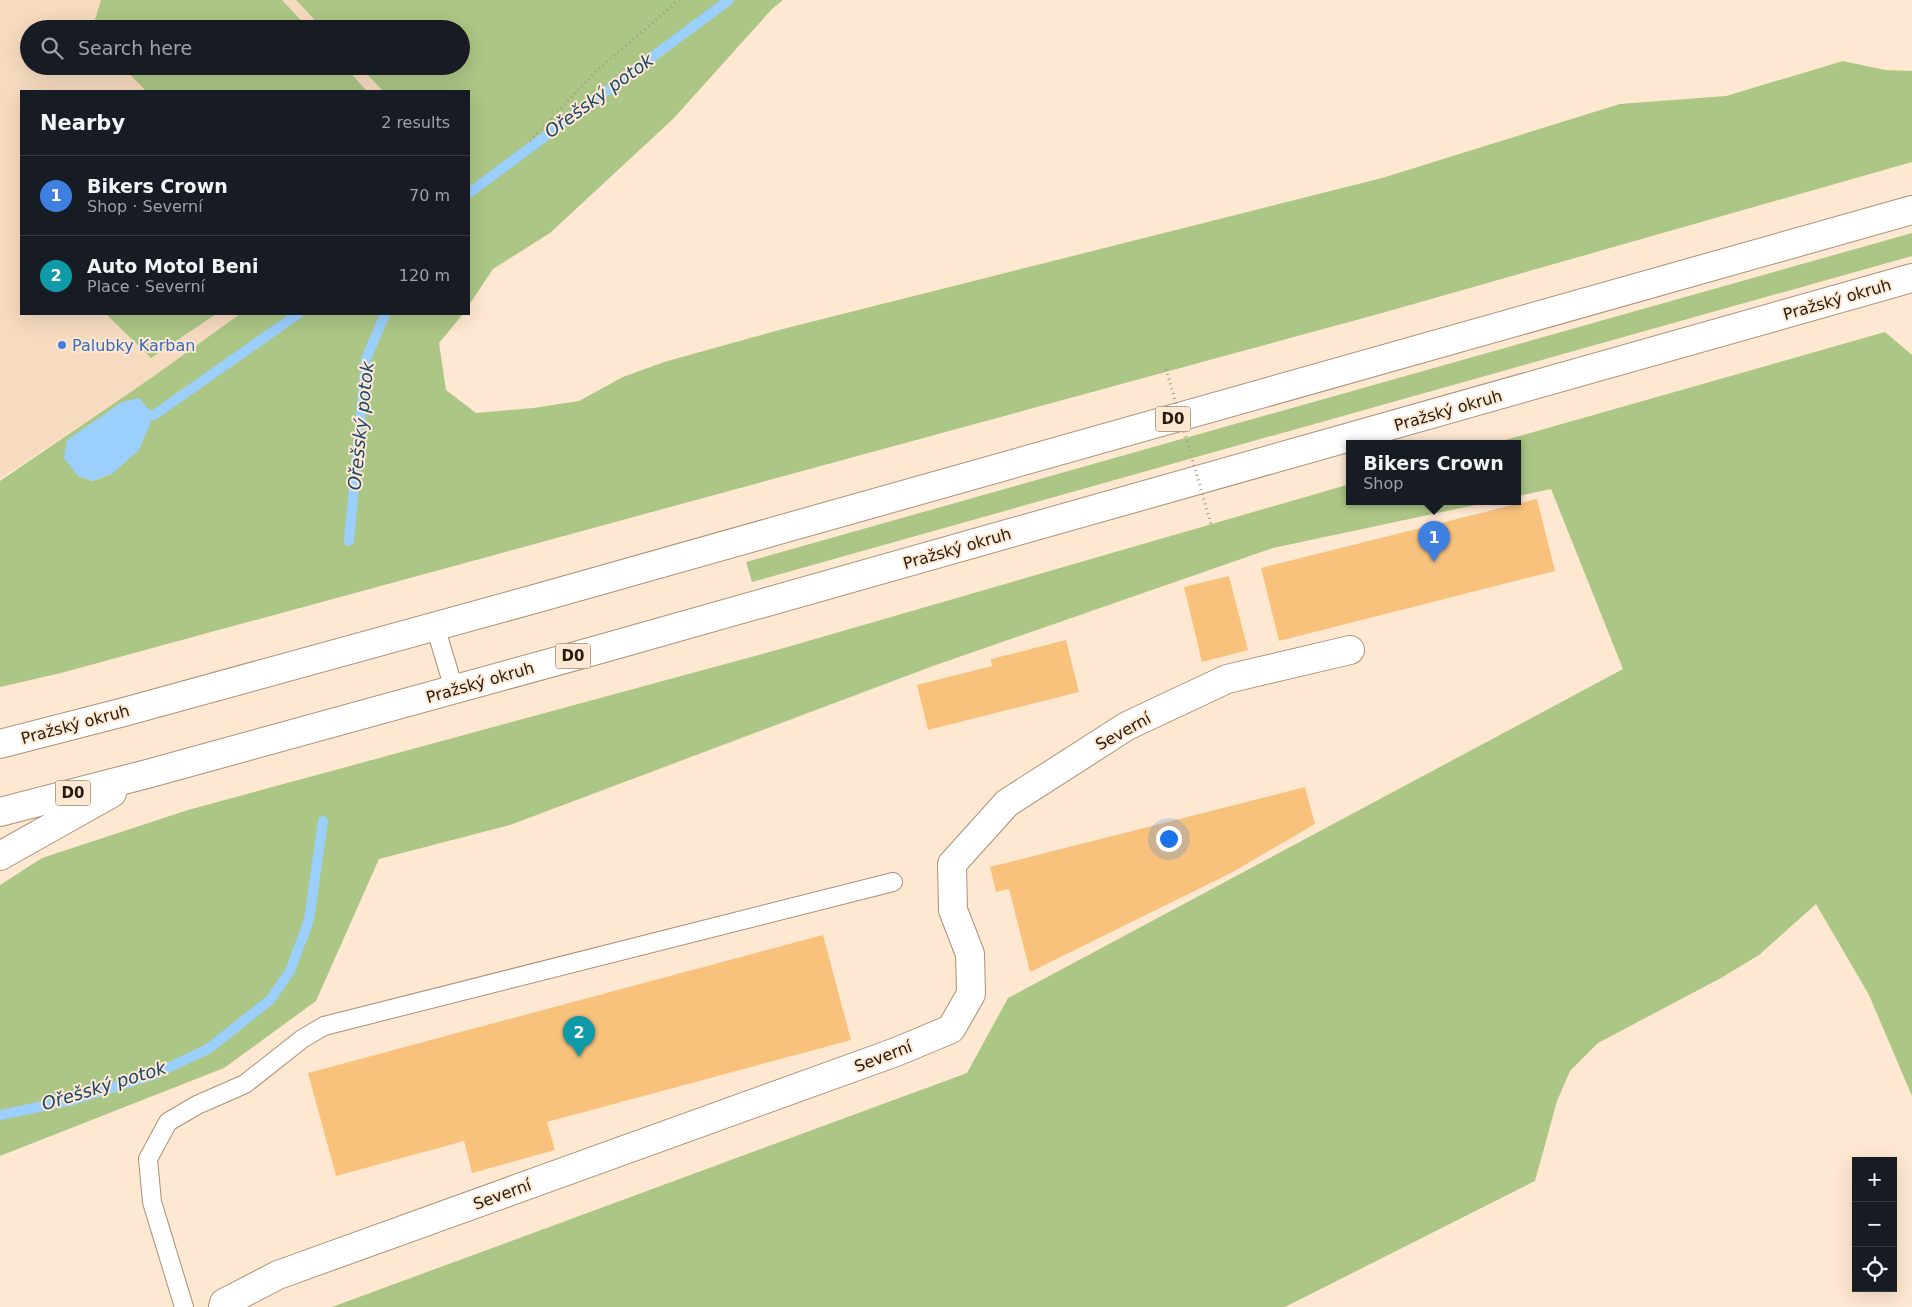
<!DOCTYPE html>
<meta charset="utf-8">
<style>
body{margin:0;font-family:"DejaVu Sans",sans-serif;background:#20242c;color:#f1f3f6}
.controls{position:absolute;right:15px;bottom:15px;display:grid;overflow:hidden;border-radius:0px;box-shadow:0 5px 20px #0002}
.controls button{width:45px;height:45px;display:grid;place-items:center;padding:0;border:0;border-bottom:1px solid #363941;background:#171b24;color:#f1f3f6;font:25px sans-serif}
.you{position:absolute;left:1168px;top:838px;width:18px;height:18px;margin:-12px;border:4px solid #fff;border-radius:50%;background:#1a73e8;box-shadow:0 0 0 8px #1a73e833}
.badge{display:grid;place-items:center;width:32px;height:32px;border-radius:50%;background:#2563eb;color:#fff;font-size:16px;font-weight:700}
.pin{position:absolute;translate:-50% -41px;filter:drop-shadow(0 1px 2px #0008)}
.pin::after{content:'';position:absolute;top:26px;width:18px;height:15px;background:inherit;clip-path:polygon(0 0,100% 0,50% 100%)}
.popup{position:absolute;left:1346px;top:440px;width:175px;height:65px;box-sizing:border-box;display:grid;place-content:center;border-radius:0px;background:#171b24;filter:drop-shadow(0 1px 4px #0005);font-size:16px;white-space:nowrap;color:#9ea1a6}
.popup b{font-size:19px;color:#f1f3f6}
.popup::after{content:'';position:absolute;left:50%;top:100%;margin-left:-10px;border:10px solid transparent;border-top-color:#171b24}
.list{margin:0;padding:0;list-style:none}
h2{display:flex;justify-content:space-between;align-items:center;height:65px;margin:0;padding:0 20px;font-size:21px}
h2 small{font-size:16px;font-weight:400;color:#9ea1a6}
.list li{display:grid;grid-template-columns:32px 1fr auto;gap:15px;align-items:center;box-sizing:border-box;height:80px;padding:0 20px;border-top:1px solid #363941}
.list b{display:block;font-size:19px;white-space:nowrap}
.list p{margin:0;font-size:16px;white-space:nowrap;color:#9ea1a6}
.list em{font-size:16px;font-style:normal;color:#9ea1a6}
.icon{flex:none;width:28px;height:28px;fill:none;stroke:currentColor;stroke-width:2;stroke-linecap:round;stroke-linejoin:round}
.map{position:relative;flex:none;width:1912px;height:1307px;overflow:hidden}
.search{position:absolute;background:#171b24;box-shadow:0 5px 20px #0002;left:20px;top:20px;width:450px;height:55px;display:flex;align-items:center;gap:12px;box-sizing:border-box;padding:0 18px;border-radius:28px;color:#9ea1a6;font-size:19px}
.panel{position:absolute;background:#171b24;box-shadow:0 5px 20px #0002;left:20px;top:90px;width:450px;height:225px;border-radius:0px}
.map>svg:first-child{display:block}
</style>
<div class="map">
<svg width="1912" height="1307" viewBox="0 0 1912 1307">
<rect width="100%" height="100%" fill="#fee8d1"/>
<path fill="#f6dbc0" d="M0,0H296L323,29H29V66H359L383,91H21V314H241L154,376L0,479Z"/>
<path fill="#acc685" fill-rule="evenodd" d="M101,0H282L309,29H92Z
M296,0H783L772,9L673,119L550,233L493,269L469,305V91H383L359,66H461V29H323Z
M1843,61L1885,70L1912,71V162L1382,313L61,673L0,687V481L154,376L240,314H463L439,343L446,390L476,413L533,408L579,401L623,377L664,362L779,330L1382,178L1620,104L1726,96ZM113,473L93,481L78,476Z
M122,66H344L367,91H146Z
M1912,233V256L752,582L746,562Z
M106,314H216L151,358Z
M1885,332L1912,355V1096L1869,995L1816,904L1759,955L1721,978L1598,1043L1570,1071L1557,1101L1535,1181L1285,1307H332L967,1073L1008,998L1623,669L1551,489L1518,496V443H1495Z
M1350,484V501H1494L1273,548L933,666L510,825L379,859L316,1001L224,1068L0,1156V885L42,858L188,810L784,648Z"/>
<path fill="#9bcffd" d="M139,398L154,415L139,450L113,473L93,481L78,476L64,458L67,440L122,402Z"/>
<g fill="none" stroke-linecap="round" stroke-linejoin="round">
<path stroke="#9bcffd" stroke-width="10" d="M469,193L729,0
M154,415L298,314
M349,541L366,359L385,314
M0,1115L73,1100L153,1075L208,1049L270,1000L290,971L309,920L323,821"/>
</g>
<path fill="#f8c27d" d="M1537,499L1555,571L1279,641L1261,568Z
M1229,576L1248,650L1202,662L1184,587Z
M1066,640L1079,692L928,730L917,685L992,666L991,659Z
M1305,787L1315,824L1231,873L1030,972L1009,889L996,892L990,867Z
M823,935L851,1040L547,1122L555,1150L472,1173L464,1141L336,1176L308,1073Z"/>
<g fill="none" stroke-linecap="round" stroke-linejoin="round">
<g stroke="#ab9177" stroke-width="20">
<path id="service" d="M435,626L454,689
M184,1307L152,1202L148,1159L168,1122L197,1105L245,1084L302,1039L324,1026L893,882"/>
</g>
<g stroke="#ab9177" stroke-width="30">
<path id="minor" d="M223,1307L224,1303L278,1275L896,1052L951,1029L971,994L970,954L953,910L952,864L1007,803L1127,726L1227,679L1350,650"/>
</g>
<g stroke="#ab9177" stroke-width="30">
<path id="motorway" d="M0,744L124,712L531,600L1912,210
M0,812L147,774L590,652L1912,278
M0,856L112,793"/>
</g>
<path stroke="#a79683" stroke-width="3" stroke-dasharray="1 4" stroke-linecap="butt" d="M530,141L597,70L679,0"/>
<use href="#service" stroke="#fff" stroke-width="18"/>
<use href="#minor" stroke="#fff" stroke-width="28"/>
<use href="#motorway" stroke="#fff" stroke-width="28"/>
<path stroke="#a79683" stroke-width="3" stroke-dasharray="1 4" stroke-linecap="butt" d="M1166,369L1211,524"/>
</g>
<circle fill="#3f7fe0" stroke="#fee8d1" stroke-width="2" cx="62" cy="345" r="5"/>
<g text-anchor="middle" stroke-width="4" stroke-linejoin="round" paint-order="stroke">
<g fill="#fee8d1" stroke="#655849" stroke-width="1">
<rect x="1155.5" y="406.5" width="35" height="25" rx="4"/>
<rect x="555.5" y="643.5" width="35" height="25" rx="4"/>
<rect x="55.5" y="780.5" width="35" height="25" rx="4"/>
</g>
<g font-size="15" font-weight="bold" fill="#241a0f">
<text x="1173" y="424">D0</text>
<text x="573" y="661">D0</text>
<text x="73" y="798">D0</text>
</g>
<g font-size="16" fill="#241a0f" stroke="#fee8d1">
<text transform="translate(1837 299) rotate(-16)" y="6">Pražský okruh</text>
<text transform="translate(1448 410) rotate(-16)" y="6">Pražský okruh</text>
<text transform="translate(957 548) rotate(-16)" y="6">Pražský okruh</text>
<text transform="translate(480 682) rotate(-16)" y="6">Pražský okruh</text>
<text transform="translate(75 724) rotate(-15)" y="6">Pražský okruh</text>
<text transform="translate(1123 731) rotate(-29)" y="6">Severní</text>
<text transform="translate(883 1056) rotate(-21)" y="6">Severní</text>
<text transform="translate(502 1194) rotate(-20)" y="6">Severní</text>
</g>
<g font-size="16" fill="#366cbe" stroke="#fee8d1" text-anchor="start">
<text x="72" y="351">Palubky Karban</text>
</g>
<g font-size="18" font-style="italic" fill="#18476d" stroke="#fee8d1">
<text transform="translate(599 96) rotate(-36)" y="6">Ořešský potok</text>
<text transform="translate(361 426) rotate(-84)" y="6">Ořešský potok</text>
<text transform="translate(104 1086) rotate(-17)" y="6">Ořešský potok</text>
</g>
</g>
</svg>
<div class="controls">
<button>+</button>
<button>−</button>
<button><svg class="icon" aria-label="locate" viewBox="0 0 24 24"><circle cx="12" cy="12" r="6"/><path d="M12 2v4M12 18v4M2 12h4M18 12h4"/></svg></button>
</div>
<div class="you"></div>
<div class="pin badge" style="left:1434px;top:562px;background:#3f7fe0">1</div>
<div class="popup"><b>Bikers Crown</b>Shop</div>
<div class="pin badge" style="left:579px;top:1057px;background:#0f9aa8">2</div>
<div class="search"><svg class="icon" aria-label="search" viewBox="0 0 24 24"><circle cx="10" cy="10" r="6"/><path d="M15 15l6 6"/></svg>Search here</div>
<section class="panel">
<h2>Nearby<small>2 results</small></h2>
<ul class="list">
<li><span class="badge" style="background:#3f7fe0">1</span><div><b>Bikers Crown</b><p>Shop · Severní</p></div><em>70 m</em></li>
<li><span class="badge" style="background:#0f9aa8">2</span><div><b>Auto Motol Beni</b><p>Place · Severní</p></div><em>120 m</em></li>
</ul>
</section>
</div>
